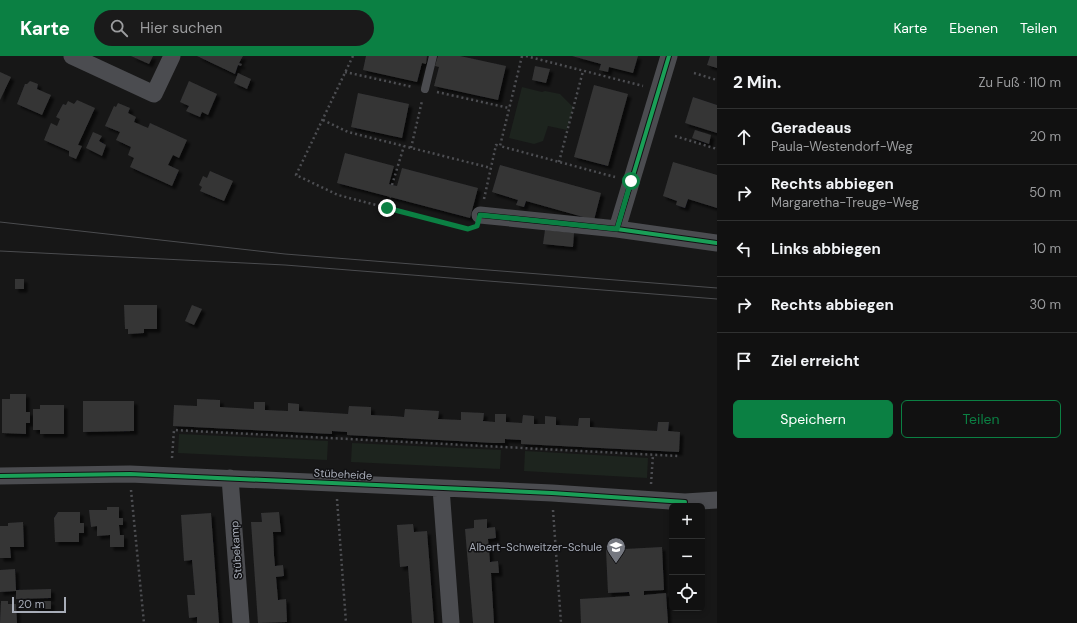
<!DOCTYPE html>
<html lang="de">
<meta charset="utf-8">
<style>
body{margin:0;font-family:"DM Sans",sans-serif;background:#1a1a1a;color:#f1f3f6}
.controls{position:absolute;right:12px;bottom:12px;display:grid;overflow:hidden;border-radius:6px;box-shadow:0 2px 6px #0003}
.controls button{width:36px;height:36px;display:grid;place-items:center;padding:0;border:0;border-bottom:1px solid #303131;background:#111;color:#f1f3f6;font:20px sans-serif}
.scale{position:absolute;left:12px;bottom:10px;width:54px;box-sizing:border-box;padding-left:4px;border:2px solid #a8adb8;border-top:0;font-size:11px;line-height:14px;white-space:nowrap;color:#a8adb8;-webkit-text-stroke:3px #111113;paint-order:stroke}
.stop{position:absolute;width:12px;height:12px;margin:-9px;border:3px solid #0b8043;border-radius:50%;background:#fff}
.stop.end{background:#0b8043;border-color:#fff;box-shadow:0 1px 4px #0008}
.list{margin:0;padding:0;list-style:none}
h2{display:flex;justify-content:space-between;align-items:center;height:52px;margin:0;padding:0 16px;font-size:17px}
h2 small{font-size:13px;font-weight:400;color:#9c9d9f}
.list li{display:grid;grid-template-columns:26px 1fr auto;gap:12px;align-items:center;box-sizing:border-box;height:56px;padding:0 16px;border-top:1px solid #303131}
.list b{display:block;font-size:15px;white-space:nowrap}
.list p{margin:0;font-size:13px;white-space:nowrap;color:#9c9d9f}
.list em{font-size:13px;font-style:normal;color:#9c9d9f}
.actions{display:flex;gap:8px;padding:12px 16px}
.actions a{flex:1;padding:9px 0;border:1px solid #0b8043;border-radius:6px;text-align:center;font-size:14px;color:#0b8043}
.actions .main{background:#0b8043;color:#fff}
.icon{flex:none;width:22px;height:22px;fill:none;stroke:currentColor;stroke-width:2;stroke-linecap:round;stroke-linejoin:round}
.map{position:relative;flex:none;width:717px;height:567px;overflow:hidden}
header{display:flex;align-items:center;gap:24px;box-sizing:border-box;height:56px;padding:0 20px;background:#0b8043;color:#fff}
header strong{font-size:19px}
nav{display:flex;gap:22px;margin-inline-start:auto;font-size:14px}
.search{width:280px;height:36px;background:#1a1a1a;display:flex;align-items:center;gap:10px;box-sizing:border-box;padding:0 14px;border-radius:22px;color:#9c9d9f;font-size:15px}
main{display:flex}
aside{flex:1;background:#111}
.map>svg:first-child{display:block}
</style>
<header>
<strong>Karte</strong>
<div class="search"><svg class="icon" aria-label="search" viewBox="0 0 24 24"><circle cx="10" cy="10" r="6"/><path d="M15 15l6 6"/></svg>Hier suchen</div>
<nav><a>Karte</a><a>Ebenen</a><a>Teilen</a></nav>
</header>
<main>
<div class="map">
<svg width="717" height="567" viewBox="0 0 717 567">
<defs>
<filter id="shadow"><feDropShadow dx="3.5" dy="3.5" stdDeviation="1" flood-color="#0009"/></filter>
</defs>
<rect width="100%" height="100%" fill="#171717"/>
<path fill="#1d241e" d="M522,31L542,36L545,35L560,38L573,51L567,74L548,70L543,85L534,88L509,82Z
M179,378L328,385L327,404L178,397Z
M352,387L501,394L500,413L351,406Z
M525,395L648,402L647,422L524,415Z"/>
<path fill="#353536" filter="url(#shadow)" d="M131,0H153L149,8Z
M197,0H243L239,7L242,8L241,10L238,9L235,18Z
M366,0H427L426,8L422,7L417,26L363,14Z
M438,0H460L506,10L498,44L434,30L439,11L435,10Z
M572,0H638L633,17L609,11L608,16L599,14L601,8Z
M710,0H717V12L707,9Z
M535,10L550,13L546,27L532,24Z
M0,16L11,21L0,44Z
M238,17L251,23L247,33L234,27Z
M30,25L38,28L37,33L51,39L42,59L17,48L25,28H27Z
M189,25L217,38L208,59L202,56L200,61L186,55L189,50L180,46Z
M594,29L628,38L608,110L574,101Z
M358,37L409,48L402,82L351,71Z
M693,41L717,49V77L685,67Z
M77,44L95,52L78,89L82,90L76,103L69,100V95L44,84L51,67L57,70L60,63L56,61L63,48L66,49L68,45L74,48Z
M118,47L130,52L128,57L136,61L134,66L148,72L150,67L187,84L179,102L173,99L168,109L179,114L172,130L130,111L134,102L128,99L131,91L116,84L120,76L105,70L114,50L116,51Z
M695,74L711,79L709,88L692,82Z
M93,76L102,80L99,85L106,89L102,100L86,92Z
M345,97L394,110L389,128L392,129L397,130L402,112L478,132L470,162L337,127Z
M673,106L717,119V152L688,143L685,152L676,149L677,145L663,140Z
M500,109L601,137L594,164L526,145L524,151L516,149L518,144L492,136Z
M210,115L233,125L224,145L200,135L202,131L199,129L203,120L207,122Z
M545,174L574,177L573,191L543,188Z
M15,223H24V233H15Z
M124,249H157V273H144V277L128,278V273H125Z
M192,249L202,253L194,269L185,265Z
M10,338H26V356H30V367H26V378L2,377V343H10Z
M197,343L220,344V351L254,353V346H265V354L288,355V347L299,348V355L348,358L349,350L371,351V359L393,360L404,361L405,353L439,355L438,363L461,364V356L484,357L483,365L495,366V358H506V366L522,367L523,359L534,360V368H545V360L556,361V369L578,370L579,362H590V371L657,375L658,366H669L668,375L680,376L679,396L521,388V384L505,383V387H494L347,379V376L332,375V378L173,370L174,349L197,350Z
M83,345H134V375L83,376Z
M40,349H64V378H40V374H33V353H40Z
M107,451H119V462H123V469H119L120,479H124V491H110V479L97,480V470L91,471L89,454H107Z
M58,456H80V467H84V477H79V486H55L54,462Z
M279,456L281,476H273L274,499L275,510L283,509L284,520L276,521L278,544L286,543L287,566L258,567L251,466H262L261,457Z
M211,457L219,567H197V561L189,562L187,539H195L192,504L184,505L181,459Z
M487,463V472L495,471L496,482L488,483L489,494L490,506L498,505L499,517H491L494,567H473L465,473L474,472V464Z
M23,466L24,491H10L11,502H0V470H8V467Z
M413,468L414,476L427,475L434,567H412L408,510L400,511L397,469Z
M662,491L664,534L644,535V539L666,537L668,567H581L580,543L630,540L629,536L608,537L606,494Z
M15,513L16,534L51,533V542L16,543V535L0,536V514Z
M1,545H8V548H16L17,567H0Z
M34,545H51V553H34Z"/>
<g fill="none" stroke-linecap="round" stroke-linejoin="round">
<path stroke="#4d4e52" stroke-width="2.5" stroke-dasharray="2 3" stroke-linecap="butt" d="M353,0L296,119L338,139L468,173
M522,0L500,90L615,121
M526,0L643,30
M345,16L413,31
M694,17L717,24
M437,36L509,52
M323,64L348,76L491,112
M675,80L717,93
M411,92L422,45
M559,106L583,15
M392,129L404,90
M484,143L496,89L500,90
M387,151L390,141
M172,402L174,374L678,400
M651,428L653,399
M131,434L144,567
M337,443L346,567
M553,454L561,567"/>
<path stroke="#4b4c50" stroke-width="8" d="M425,33L433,0"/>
<path stroke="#4b4c50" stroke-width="17" d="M72,0L154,38L172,0
M480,159L617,173L717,187
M617,173L669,0
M0,420L130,418L552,437L685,446L717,444
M230,422L241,567
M441,432L451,567"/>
<path stroke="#4b4c4f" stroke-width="1" d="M0,166L285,198L717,232
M0,195L285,209L717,243"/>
<g stroke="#111113" stroke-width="6">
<path id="cycleway" d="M480,159L617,173L717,187
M617,173L669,0
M0,420L130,418L552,437L685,446"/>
</g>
<use href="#cycleway" stroke="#1a9f57" stroke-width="4"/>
</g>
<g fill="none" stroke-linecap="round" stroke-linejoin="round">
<path stroke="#0b8043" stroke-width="5" d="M387,152L468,173L477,170L480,159L617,173L631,125"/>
</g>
<defs>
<g id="school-pin" transform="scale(1)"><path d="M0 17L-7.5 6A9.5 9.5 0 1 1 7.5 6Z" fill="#757880" stroke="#111113"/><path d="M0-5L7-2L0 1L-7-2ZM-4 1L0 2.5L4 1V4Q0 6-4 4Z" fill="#fff"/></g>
</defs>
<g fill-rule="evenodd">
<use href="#school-pin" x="616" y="491"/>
</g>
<g text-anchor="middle" stroke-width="3" stroke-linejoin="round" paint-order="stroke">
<g font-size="11" fill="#a8adb8" stroke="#111113">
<text transform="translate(343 418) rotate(3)" y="4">Stübeheide</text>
<text transform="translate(236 494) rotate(-94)" y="4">Stübekamp</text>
</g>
<g font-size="11" fill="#a8adb8" stroke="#111113" text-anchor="end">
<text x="602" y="495">Albert-Schweitzer-Schule</text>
</g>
</g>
</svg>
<div class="controls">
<button>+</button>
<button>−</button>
<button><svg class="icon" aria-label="locate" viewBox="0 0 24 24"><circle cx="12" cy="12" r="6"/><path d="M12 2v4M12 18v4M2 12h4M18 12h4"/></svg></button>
</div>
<div class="scale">20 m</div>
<div class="stop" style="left:631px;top:125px"></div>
<div class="stop end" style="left:387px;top:152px"></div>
</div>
<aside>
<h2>2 Min.<small>Zu Fuß · 110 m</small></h2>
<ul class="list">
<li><svg class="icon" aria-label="ahead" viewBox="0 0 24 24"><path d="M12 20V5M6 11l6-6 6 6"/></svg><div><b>Geradeaus</b><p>Paula-Westendorf-Weg</p></div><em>20 m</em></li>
<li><svg class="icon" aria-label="right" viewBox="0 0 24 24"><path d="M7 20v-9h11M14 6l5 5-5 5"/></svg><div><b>Rechts abbiegen</b><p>Margaretha-Treuge-Weg</p></div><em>50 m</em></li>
<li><svg class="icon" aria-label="left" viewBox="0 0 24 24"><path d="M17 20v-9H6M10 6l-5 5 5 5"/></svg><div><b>Links abbiegen</b></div><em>10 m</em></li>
<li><svg class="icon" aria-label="right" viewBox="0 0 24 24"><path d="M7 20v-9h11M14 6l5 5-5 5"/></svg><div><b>Rechts abbiegen</b></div><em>30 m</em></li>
<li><svg class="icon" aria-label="arrive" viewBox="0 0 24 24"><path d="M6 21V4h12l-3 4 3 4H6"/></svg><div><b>Ziel erreicht</b></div></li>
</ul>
<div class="actions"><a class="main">Speichern</a><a>Teilen</a></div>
</aside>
</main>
